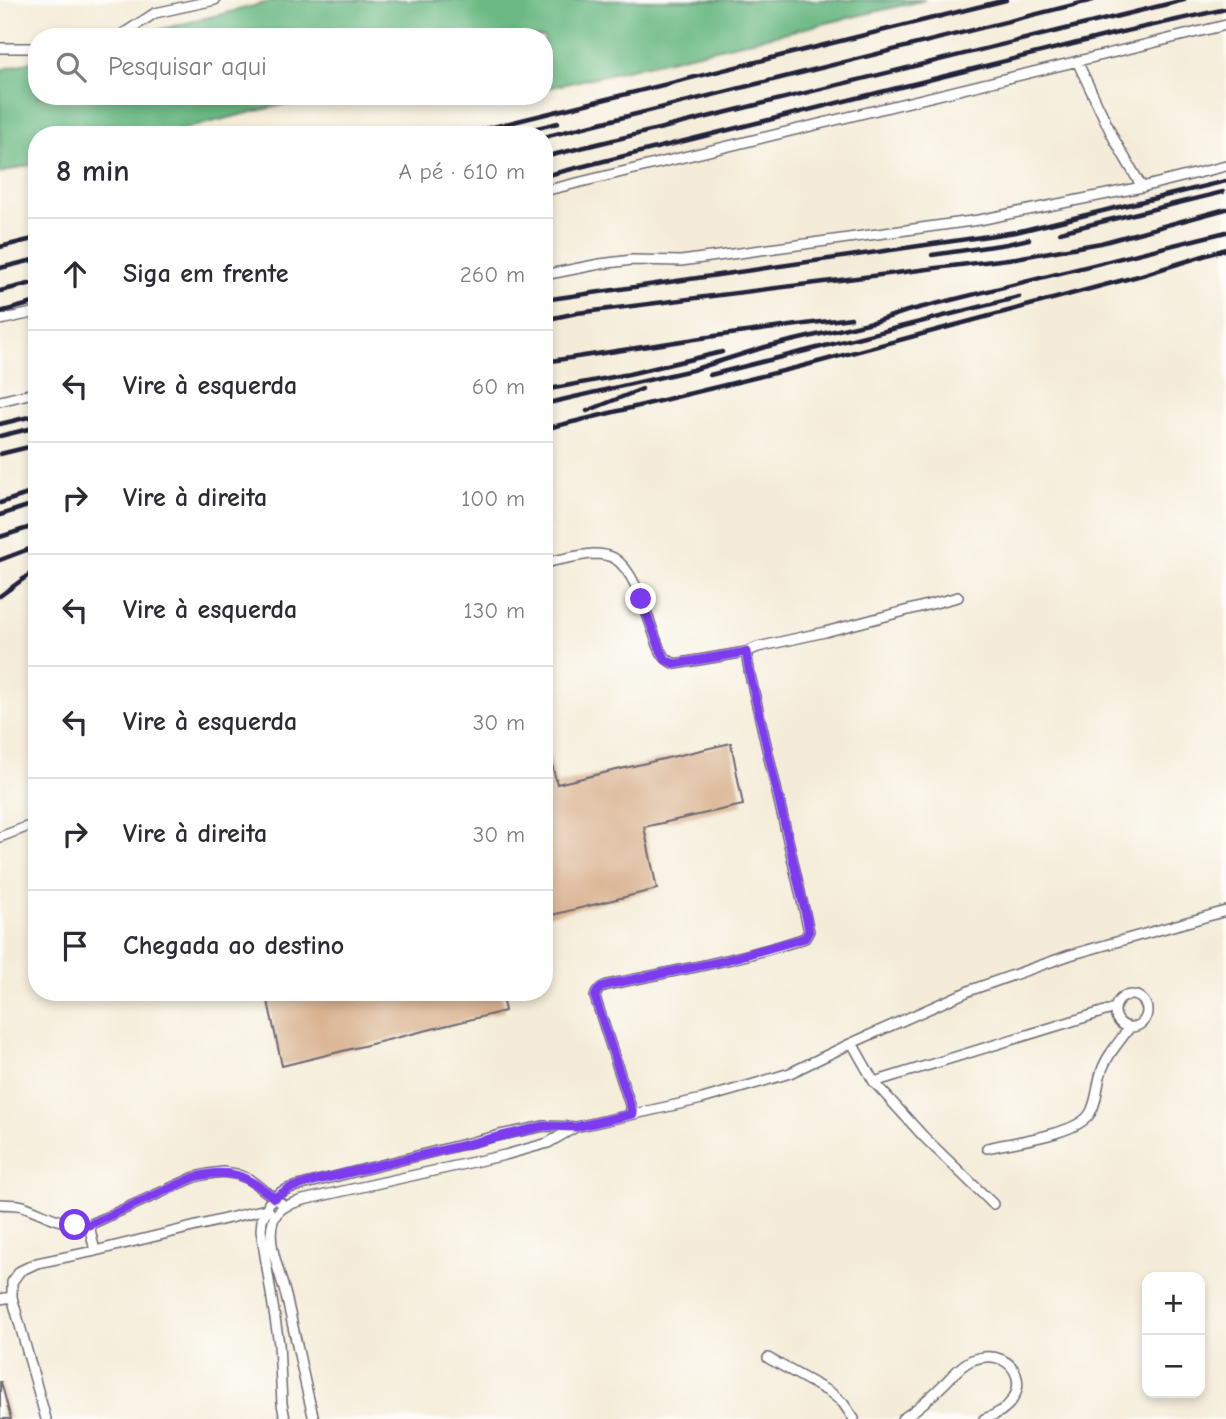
<!DOCTYPE html>
<html lang="pt">
<meta charset="utf-8">
<style>
body{margin:0;font-family:"Comic Neue",sans-serif;background:#f2f2f3;color:#2b2b33}
.controls{position:absolute;right:21px;bottom:21px;display:grid;overflow:hidden;border-radius:14px;box-shadow:0 4px 10px #0003}
.controls button{width:63px;height:63px;display:grid;place-items:center;padding:0;border:0;border-bottom:2px solid #e1e1e2;background:#fff;color:#2b2b33;font:35px sans-serif}
.stop{position:absolute;width:21px;height:21px;margin:-16px;border:5px solid #7c3aed;border-radius:50%;background:#fff}
.stop.end{background:#7c3aed;border-color:#fff;box-shadow:0 2px 7px #0008}
.list{margin:0;padding:0;list-style:none}
h2{display:flex;justify-content:space-between;align-items:center;height:91px;margin:0;padding:0 28px;font-size:30px}
h2 small{font-size:23px;font-weight:400;color:#7c7c81}
.list li{display:grid;grid-template-columns:46px 1fr auto;gap:21px;align-items:center;box-sizing:border-box;height:112px;padding:0 28px;border-top:2px solid #e1e1e2}
.list b{display:block;font-size:26px;white-space:nowrap}
.list em{font-size:23px;font-style:normal;color:#7c7c81}
.icon{flex:none;width:38px;height:38px;fill:none;stroke:currentColor;stroke-width:2;stroke-linecap:round;stroke-linejoin:round}
.map{position:relative;flex:none;width:1226px;height:1419px;overflow:hidden}
.search{position:absolute;background:#fff;box-shadow:0 4px 10px #0003;left:28px;top:28px;width:525px;height:77px;display:flex;align-items:center;gap:18px;box-sizing:border-box;padding:0 24px;border-radius:28px;color:#7c7c81;font-size:26px}
.panel{position:absolute;background:#fff;box-shadow:0 4px 10px #0003;left:28px;top:126px;width:525px;height:875px;border-radius:28px}
.map>svg:first-child{display:block}
</style>
<div class="map">
<svg width="1226" height="1419" viewBox="0 0 1226 1419">
<rect width="100%" height="100%" fill="#fdfcf7"/>
<filter id="ink" filterUnits="userSpaceOnUse"><feTurbulence type="fractalNoise" baseFrequency=".0143" numOctaves="2"/><feDisplacementMap in="SourceGraphic" scale="14" xChannelSelector="R" yChannelSelector="G"/><feConvolveMatrix kernelMatrix="1 2 1 2 8 2 1 2 1" color-interpolation-filters="sRGB"/></filter>
<filter id="wash" filterUnits="userSpaceOnUse"><feTurbulence type="fractalNoise" baseFrequency=".00686" numOctaves="4" result="noise"/><feDisplacementMap in="SourceGraphic" scale="28" xChannelSelector="R" yChannelSelector="G"/><feGaussianBlur stdDeviation="1.57" result="paint"/><feColorMatrix in="noise" values="0 0 0 0 0 0 0 0 0 0 0 0 0 0 0 0 0 1.4 0 .05"/><feComposite in="paint" operator="in"/></filter>
<g filter="url(#wash)">
<rect width="100%" height="100%" fill="#f4ecd8"/>
<path fill="#6cb984" stroke="#476e60" stroke-width="2" d="M277,0H925L544,89V37H131Z
M37,60V96H318L159,135H37V163L0,173V70Z"/>
<g id="blocks">
<path fill="#d9b291" d="M544,734L557,784L731,743L743,805L644,827L657,889L544,917Z
M266,992H501L505,1011L282,1066Z
M0,1382H1L11,1419H0Z"/>
</g>
</g>
<g filter="url(#ink)">
<use href="#blocks" fill-opacity="0" stroke="#6c6972" stroke-width="2"/>
<g fill="none" stroke-linecap="round" stroke-linejoin="round">
<g stroke="#6c6972" stroke-width="12">
<path id="lane" d="M118,37L155,13L215,0
M0,48H37
M1077,61L1114,139L1142,187
M544,191L1226,25
M544,275L600,264L632,260L681,261L979,220L1142,187L1226,166
M0,320L37,312
M0,401L37,392
M544,563C560,560 577,555 593,554C599,554 608,555 614,558C635,571 646,612 654,634C659,648 661,658 675,664L746,652
M0,837L37,823
M1115 1011a16 16 0 1 1 32 0a16 16 0 1 1-32 0Z
M852,1043L874,1082L1115,1008
M874,1082L924,1137L993,1204
M633,1114L595,997C598,986 606,985 616,983C679,970 744,959 805,938L809,931L750,675L746,652L758,647L825,632L958,597
M987,1148C1012,1142 1074,1135 1089,1115C1097,1104 1097,1086 1101,1073C1106,1056 1120,1041 1130,1027
M0,1204C7,1205 16,1204 23,1206C48,1215 60,1225 89,1225L195,1177L208,1174L223,1172L236,1174L249,1179L285,1206
M89,1225L95,1251
M0,1299L12,1297
M768,1358L831,1393L843,1403L854,1419
M46,1419L12,1297V1282L20,1271L37,1263L95,1251L266,1209L269,1211
M285,1419L282,1404L279,1344L261,1230L262,1220L269,1203L281,1192L290,1188L500,1135L544,1126L576,1127L702,1099L754,1084L790,1073L852,1043L971,990L1070,955L1226,911
M314,1419C303,1378 296,1337 286,1296C281,1275 266,1242 273,1221C278,1207 290,1204 303,1200L505,1155L548,1143L574,1128
M902,1419C918,1409 933,1395 947,1381C954,1374 962,1364 972,1360C1019,1343 1040,1401 984,1419"/>
</g>
<use href="#lane" stroke="#fff" stroke-width="9"/>
<path stroke="#22223b" stroke-width="4.5" d="M461,135L1006,0
M508,135L558,123
M544,137L1093,0
M544,157L1184,0
M544,176L1113,34L1226,9
M1060,232L1223,192
M0,247L37,238
M932,255L1007,244L1029,239
M0,268L37,259
M0,291L37,282
M544,300L1016,232L1226,181
M0,312L37,302
M544,320L577,313L1016,258L1101,243L1226,209
M544,362L715,336L851,318
M710,375L1019,297
M544,390L629,374L722,352
M544,404L692,370L765,347L877,321L907,311L1226,232
M587,411L642,389
M0,424L37,415
M544,429L799,367L1142,275L1226,249
M0,436L37,427
M0,454L37,445
M0,503L37,491
M0,515L37,503
M0,537L37,525
M0,560L37,546
M0,596L37,569"/>
</g>
</g>
<g fill="none" stroke-linecap="round" stroke-linejoin="round" filter="url(#ink)">
<path stroke="#7c3aed" stroke-width="9" d="M75,1225H89L195,1177C230,1168 246,1175 274,1198L290,1188L318,1180L544,1126L576,1127L633,1114L595,997C598,986 606,985 616,983L719,962L805,938L809,931L807,920L750,675L746,652L675,664L666,660L660,649L641,599"/>
</g>
</svg>
<div class="controls">
<button>+</button>
<button>−</button>
</div>
<div class="stop" style="left:75px;top:1225px"></div>
<div class="stop end" style="left:641px;top:599px"></div>
<div class="search"><svg class="icon" aria-label="search" viewBox="0 0 24 24"><circle cx="10" cy="10" r="6"/><path d="M15 15l6 6"/></svg>Pesquisar aqui</div>
<section class="panel">
<h2>8 min<small>A pé · 610 m</small></h2>
<ul class="list">
<li><svg class="icon" aria-label="ahead" viewBox="0 0 24 24"><path d="M12 20V5M6 11l6-6 6 6"/></svg><div><b>Siga em frente</b></div><em>260 m</em></li>
<li><svg class="icon" aria-label="left" viewBox="0 0 24 24"><path d="M17 20v-9H6M10 6l-5 5 5 5"/></svg><div><b>Vire à esquerda</b></div><em>60 m</em></li>
<li><svg class="icon" aria-label="right" viewBox="0 0 24 24"><path d="M7 20v-9h11M14 6l5 5-5 5"/></svg><div><b>Vire à direita</b></div><em>100 m</em></li>
<li><svg class="icon" aria-label="left" viewBox="0 0 24 24"><path d="M17 20v-9H6M10 6l-5 5 5 5"/></svg><div><b>Vire à esquerda</b></div><em>130 m</em></li>
<li><svg class="icon" aria-label="left" viewBox="0 0 24 24"><path d="M17 20v-9H6M10 6l-5 5 5 5"/></svg><div><b>Vire à esquerda</b></div><em>30 m</em></li>
<li><svg class="icon" aria-label="right" viewBox="0 0 24 24"><path d="M7 20v-9h11M14 6l5 5-5 5"/></svg><div><b>Vire à direita</b></div><em>30 m</em></li>
<li><svg class="icon" aria-label="arrive" viewBox="0 0 24 24"><path d="M6 21V4h12l-3 4 3 4H6"/></svg><div><b>Chegada ao destino</b></div></li>
</ul>
</section>
</div>
